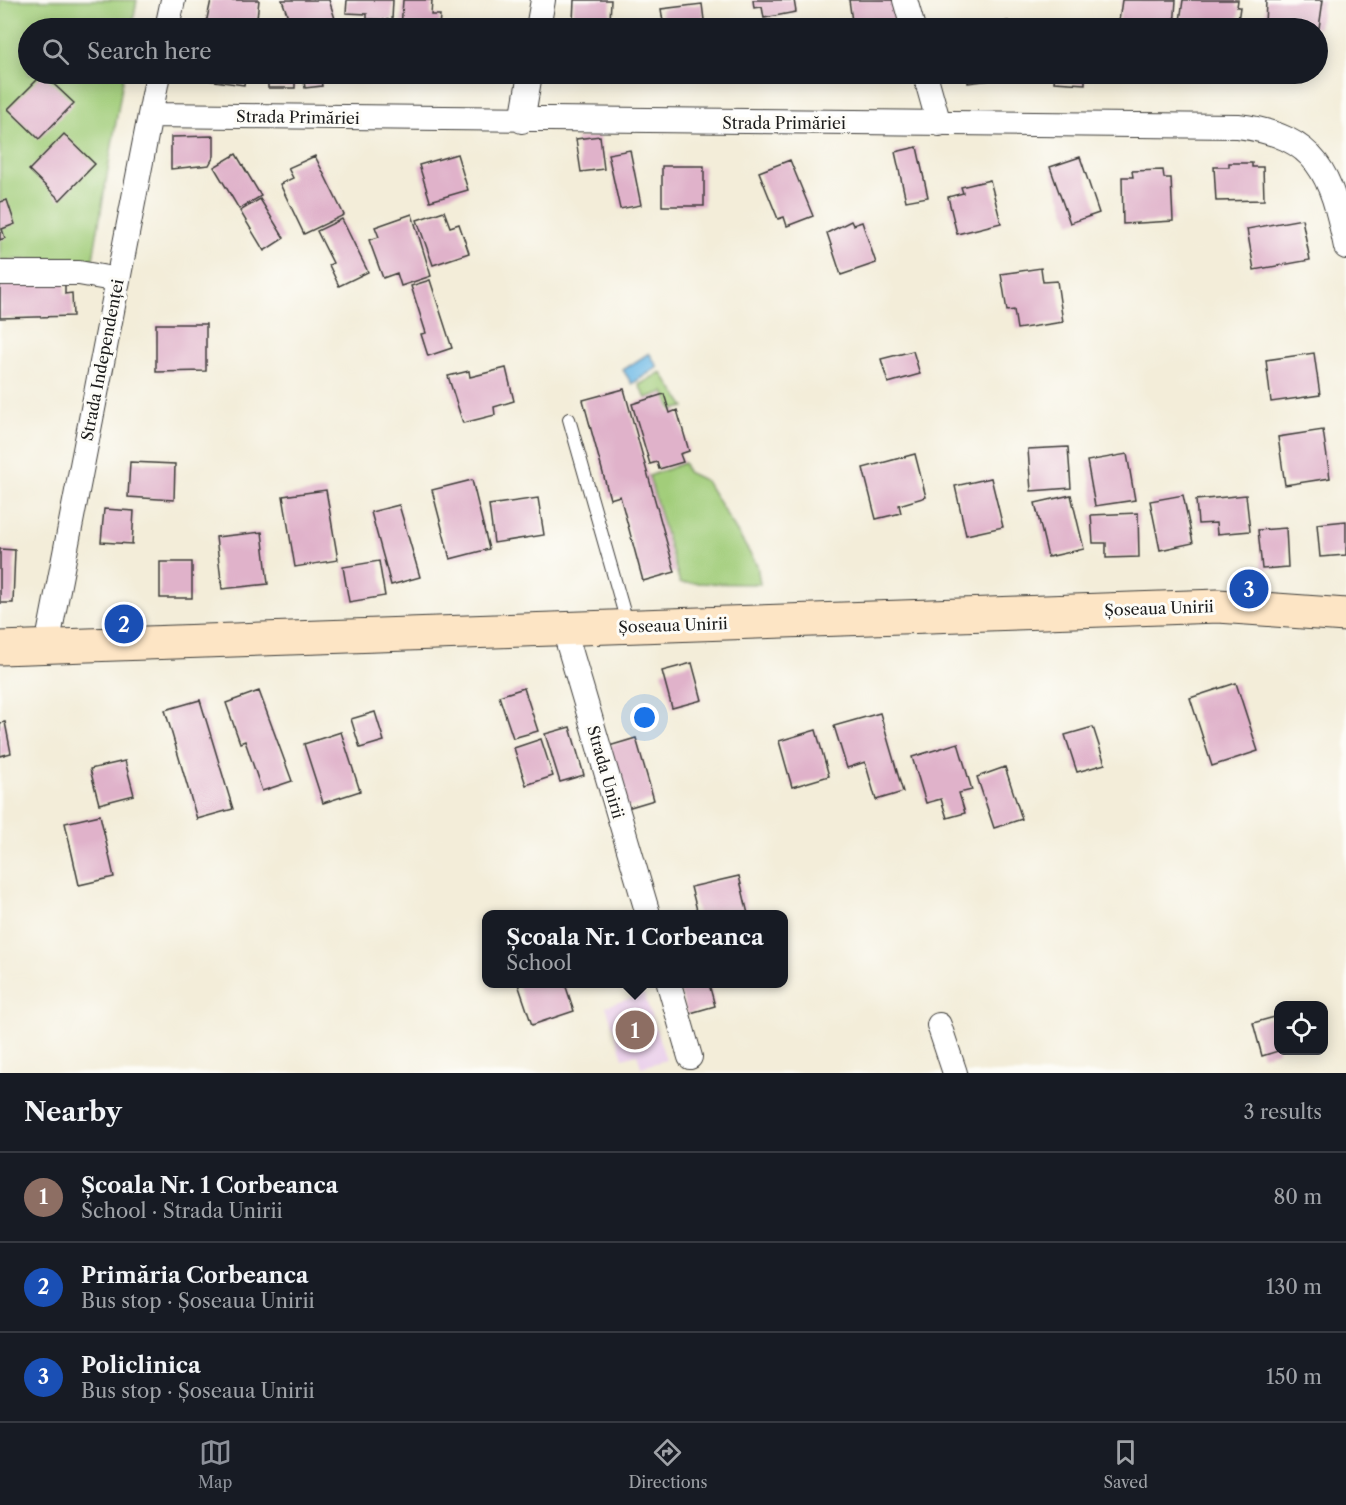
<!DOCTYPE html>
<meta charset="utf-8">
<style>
body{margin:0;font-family:"Libre Caslon Text",serif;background:#20242c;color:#f1f3f6}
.controls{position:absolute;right:18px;bottom:18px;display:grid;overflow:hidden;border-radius:12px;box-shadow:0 3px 15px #0003}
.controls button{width:54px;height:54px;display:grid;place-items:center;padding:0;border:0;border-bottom:2px solid #363941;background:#171b24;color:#f1f3f6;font:30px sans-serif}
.you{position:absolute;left:645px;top:718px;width:21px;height:21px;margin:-15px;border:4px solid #fff;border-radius:50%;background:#1a73e8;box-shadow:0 0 0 9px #1a73e833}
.badge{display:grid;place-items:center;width:39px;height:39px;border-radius:50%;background:#8c9099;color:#fff;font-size:20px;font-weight:700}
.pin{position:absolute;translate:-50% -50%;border:3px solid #fff;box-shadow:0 2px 6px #0006}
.popup{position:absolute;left:482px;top:910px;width:306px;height:78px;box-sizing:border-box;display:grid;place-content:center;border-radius:12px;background:#171b24;filter:drop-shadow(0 2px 4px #0005);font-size:20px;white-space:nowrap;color:#9ea1a6}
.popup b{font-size:22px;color:#f1f3f6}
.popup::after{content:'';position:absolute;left:50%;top:100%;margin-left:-12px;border:12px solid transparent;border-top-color:#171b24}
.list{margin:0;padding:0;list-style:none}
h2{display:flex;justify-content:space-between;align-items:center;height:78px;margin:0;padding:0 24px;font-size:26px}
h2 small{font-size:20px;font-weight:400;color:#9ea1a6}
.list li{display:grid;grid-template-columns:39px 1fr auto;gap:18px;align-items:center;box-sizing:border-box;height:90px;padding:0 24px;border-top:2px solid #363941}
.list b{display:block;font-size:22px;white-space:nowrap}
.list p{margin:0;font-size:20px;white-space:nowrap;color:#9ea1a6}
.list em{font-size:20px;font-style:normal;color:#9ea1a6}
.icon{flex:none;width:33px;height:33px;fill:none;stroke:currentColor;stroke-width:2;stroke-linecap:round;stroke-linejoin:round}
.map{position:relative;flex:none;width:1346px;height:1073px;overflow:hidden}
.search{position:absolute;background:#171b24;box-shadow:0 3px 15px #0003;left:18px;right:18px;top:18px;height:66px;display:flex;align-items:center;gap:15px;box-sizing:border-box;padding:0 21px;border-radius:33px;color:#9ea1a6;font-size:22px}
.sheet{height:348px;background:#171b24}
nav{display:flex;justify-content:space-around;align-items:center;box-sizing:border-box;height:84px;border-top:2px solid #363941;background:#171b24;font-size:16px;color:#9ea1a6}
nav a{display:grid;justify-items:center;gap:3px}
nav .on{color:#8c9099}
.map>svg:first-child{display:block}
</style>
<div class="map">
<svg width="1346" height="1073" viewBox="0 0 1346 1073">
<rect width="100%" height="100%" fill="#fdfcf7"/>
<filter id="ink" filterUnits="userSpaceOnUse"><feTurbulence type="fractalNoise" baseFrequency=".0167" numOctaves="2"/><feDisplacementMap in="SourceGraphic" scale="12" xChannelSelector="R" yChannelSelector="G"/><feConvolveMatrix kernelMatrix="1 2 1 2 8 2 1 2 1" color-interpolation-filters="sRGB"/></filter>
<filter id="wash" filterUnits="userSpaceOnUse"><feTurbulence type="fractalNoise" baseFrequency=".008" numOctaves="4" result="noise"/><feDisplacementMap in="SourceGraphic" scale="24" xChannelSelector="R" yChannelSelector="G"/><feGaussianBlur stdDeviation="1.35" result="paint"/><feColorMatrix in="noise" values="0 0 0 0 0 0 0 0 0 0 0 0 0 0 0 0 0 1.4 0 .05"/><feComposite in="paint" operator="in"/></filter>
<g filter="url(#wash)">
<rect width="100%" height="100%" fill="#f3edd9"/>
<path fill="#ebd1eb" d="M644,994L666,1060L641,1067L637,1054L623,1058L606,1006Z"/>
<path fill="#a2cd7a" stroke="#5f744b" stroke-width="1.5" d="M0,0H137L132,28H28V74H124L93,259L0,260Z
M661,372L685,407L672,410L664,392L646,398L639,385Z
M684,463L687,472L706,481L757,565L760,584L680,583L649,476Z"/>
<path fill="#6bb8e5" stroke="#446a80" stroke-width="1.5" d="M649,353L658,367L632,384L623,370Z"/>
<g id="blocks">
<path fill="#e0b2ca" d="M211,0H259L256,28H205Z
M282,0H329L338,28H292Z
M347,0H393L392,20L367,19V14L346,13Z
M403,0H432L431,15H440L439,28H401Z
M574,0H611L610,22L573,21Z
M753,0H794L796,12L764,18L762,7L754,8Z
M849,0H898L904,28H853Z
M1122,0H1176L1174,28H1118Z
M1183,0H1238L1237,7H1240L1237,28H1179Z
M1266,0H1323L1319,28L1265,26Z
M702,4L705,28H664L661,9Z
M1008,21L1009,28H991L990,24Z
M1064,22L1090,24L1089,28H1064Z
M43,74L74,103L39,139L8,109Z
M200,74H246L244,85L200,79Z
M268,74H295V88H268Z
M303,74H320L322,86L305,88Z
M967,74H1015V77L968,83Z
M1055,74H1085V84L1054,82Z
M64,134L95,164L60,200L29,170Z
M214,136V156L209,165L171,169V137Z
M600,136L604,169L581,172L576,139Z
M917,147L928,197L906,201L895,152Z
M630,150L641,205L620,209L608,154Z
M236,154L261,196L239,209L214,167Z
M457,154L468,190L430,201L419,165Z
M315,156L344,215L304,234L280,184L293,178L288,168Z
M1080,157L1099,213L1070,223L1050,167Z
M790,160L813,216L787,226L784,217L778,219L759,172Z
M1229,163H1252V167H1263L1264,200L1216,201L1214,167H1229Z
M662,166H704V206H662Z
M1163,170L1164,178H1171L1173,221L1123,224L1122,177H1133L1132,171Z
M990,180L1001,223L957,234L948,197L963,193L961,187Z
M260,199L284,238L264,251L240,211Z
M7,200L15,224L2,229L5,238L0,240V202Z
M444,211L450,227L459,224L469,253L433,265L417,220Z
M412,214L431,276L401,286L397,273L383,278L369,240L379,237L375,227Z
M342,219L368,272L339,286L329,265L333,263L317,231Z
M1302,219L1310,260L1254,270L1247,229Z
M851,221L853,225L862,222L876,263L841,275L827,233Z
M1041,268L1043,282L1057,281L1063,322L1017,329L1014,310L1007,311L1001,274Z
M65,280V294L72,293L73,316L0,318V282Z
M430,280L452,348L428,356L421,334L426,333L411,286Z
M156,324H206V371L156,372Z
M913,351L920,374L888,383L881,359Z
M1314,353L1320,395L1271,402L1266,360Z
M506,368L514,401L494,407L495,415L463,423L448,376L469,371L470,377Z
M624,389L675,572L643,581L620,496L610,499L583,400Z
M664,394L670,413L677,410L689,451L680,454L683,462L659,469L657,462L650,464L632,404Z
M1323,430L1330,478L1285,485L1278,437Z
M1068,447L1071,488L1031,491L1028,449Z
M915,454L926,497L899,505L901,513L876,519L863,468Z
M1127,454L1135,500L1095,506L1087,461Z
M130,462L175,464L174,500L128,497Z
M991,478L1003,527L966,535L955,486Z
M472,480L489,549L450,559L432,490Z
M326,490L338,560L295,567L283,496Z
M1071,495L1084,549L1048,557L1035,503Z
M1183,495L1193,543L1160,550L1150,501Z
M1246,495L1250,531L1217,534L1216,523L1198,524L1196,500Z
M538,498L544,535L494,543L489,505Z
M399,505L420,577L391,585L371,512Z
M104,509L134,511L132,544L101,542Z
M1138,513L1139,557L1106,558V543H1093L1091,515Z
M1346,521V555L1320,557L1317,524Z
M1286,528L1288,567L1262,569L1258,530Z
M262,532L268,584L222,589L216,537Z
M0,549L15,550L13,603H0Z
M379,561L385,596L349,602L343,567Z
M160,562H192V598H160Z
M692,663L702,700L672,708L662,671Z
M1236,683L1258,751L1212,766L1190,698Z
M524,688L538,731L513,738L499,696Z
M259,691L292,781L262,791L245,741L240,743L226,703Z
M200,700L233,809L197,819L165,710Z
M375,712L384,741L360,748L351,719Z
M880,713L903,792L876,800L865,762L847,768L834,726Z
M5,722L11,753L0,756V723Z
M570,727L584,775L560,782L545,734Z
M1093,727L1105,764L1077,772L1065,735Z
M816,730L829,776L792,787L779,741Z
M341,732L360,791L323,803L304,744Z
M636,738L654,800L627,808L609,746Z
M541,739L553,776L526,785L514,748Z
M958,743L972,790L959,793L965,813L947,818L941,799L926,803L912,757Z
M125,761L134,795L99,804L90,769Z
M1005,767L1022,819L994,828L977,777Z
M100,815L114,877L79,885L65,823Z
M739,876L748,914H698L691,887Z
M518,984H565L574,1011L532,1025Z
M678,984H709L715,1006L687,1014Z
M1278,1016V1051L1262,1056L1253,1023Z"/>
</g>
</g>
<g filter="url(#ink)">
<use href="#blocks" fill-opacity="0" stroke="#3c3b38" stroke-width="1.5"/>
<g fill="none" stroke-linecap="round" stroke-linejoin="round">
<g stroke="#3c3b38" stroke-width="14">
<path id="service" d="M569,419L628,626"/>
</g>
<g stroke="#3c3b38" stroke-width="26">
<path id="minor" d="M905,0L913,28
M167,28L173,0
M538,28L543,0
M925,74L939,124
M150,115L1238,126C1318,136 1331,174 1346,247
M522,121L530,74
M0,273H79L118,280
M564,629L648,914
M47,646L158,74
M669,984L690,1057
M939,1025L955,1073"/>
</g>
<g stroke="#3c3b38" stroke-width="35">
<path id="secondary" d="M0,648L1218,606L1346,615"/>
</g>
<use href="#service" stroke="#fff" stroke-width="12"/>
<use href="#minor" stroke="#fff" stroke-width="24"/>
<use href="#secondary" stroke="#fde5c5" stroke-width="33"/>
</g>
</g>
<g text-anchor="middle" stroke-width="6" stroke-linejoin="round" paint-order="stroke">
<g font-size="16" fill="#1c1c1c" stroke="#fdfcf7">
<text transform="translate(298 117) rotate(1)" y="6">Strada Primăriei</text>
<text x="784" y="129">Strada Primăriei</text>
<text transform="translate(102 360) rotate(-79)" y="6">Strada Independenței</text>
<text transform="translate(1159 608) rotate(-2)" y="6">Șoseaua Unirii</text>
<text transform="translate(673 625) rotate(-2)" y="6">Șoseaua Unirii</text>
<text transform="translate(606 772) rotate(74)" y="6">Strada Unirii</text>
</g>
</g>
</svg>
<div class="controls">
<button><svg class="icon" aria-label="locate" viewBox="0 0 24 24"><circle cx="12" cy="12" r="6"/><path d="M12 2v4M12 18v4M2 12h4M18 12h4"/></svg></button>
</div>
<div class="you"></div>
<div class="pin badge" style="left:635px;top:1030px;background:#8d6e63">1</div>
<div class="popup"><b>Școala Nr. 1 Corbeanca</b>School</div>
<div class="pin badge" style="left:124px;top:624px;background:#1a4fb4">2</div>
<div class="pin badge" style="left:1249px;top:589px;background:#1a4fb4">3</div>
<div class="search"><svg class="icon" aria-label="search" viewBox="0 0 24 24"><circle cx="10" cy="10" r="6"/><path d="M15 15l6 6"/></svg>Search here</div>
</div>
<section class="sheet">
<h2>Nearby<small>3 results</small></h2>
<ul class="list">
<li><span class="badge" style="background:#8d6e63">1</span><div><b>Școala Nr. 1 Corbeanca</b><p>School · Strada Unirii</p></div><em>80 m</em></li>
<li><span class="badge" style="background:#1a4fb4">2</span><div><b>Primăria Corbeanca</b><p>Bus stop · Șoseaua Unirii</p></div><em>130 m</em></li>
<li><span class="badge" style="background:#1a4fb4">3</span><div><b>Policlinica</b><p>Bus stop · Șoseaua Unirii</p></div><em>150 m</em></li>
</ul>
</section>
<nav>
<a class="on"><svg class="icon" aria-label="map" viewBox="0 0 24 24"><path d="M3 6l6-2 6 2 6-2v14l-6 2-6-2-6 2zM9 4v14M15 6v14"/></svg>Map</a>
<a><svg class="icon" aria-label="directions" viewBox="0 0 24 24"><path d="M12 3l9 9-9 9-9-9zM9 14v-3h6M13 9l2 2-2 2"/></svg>Directions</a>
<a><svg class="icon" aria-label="saved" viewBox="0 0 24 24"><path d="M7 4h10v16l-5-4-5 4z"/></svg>Saved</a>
</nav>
